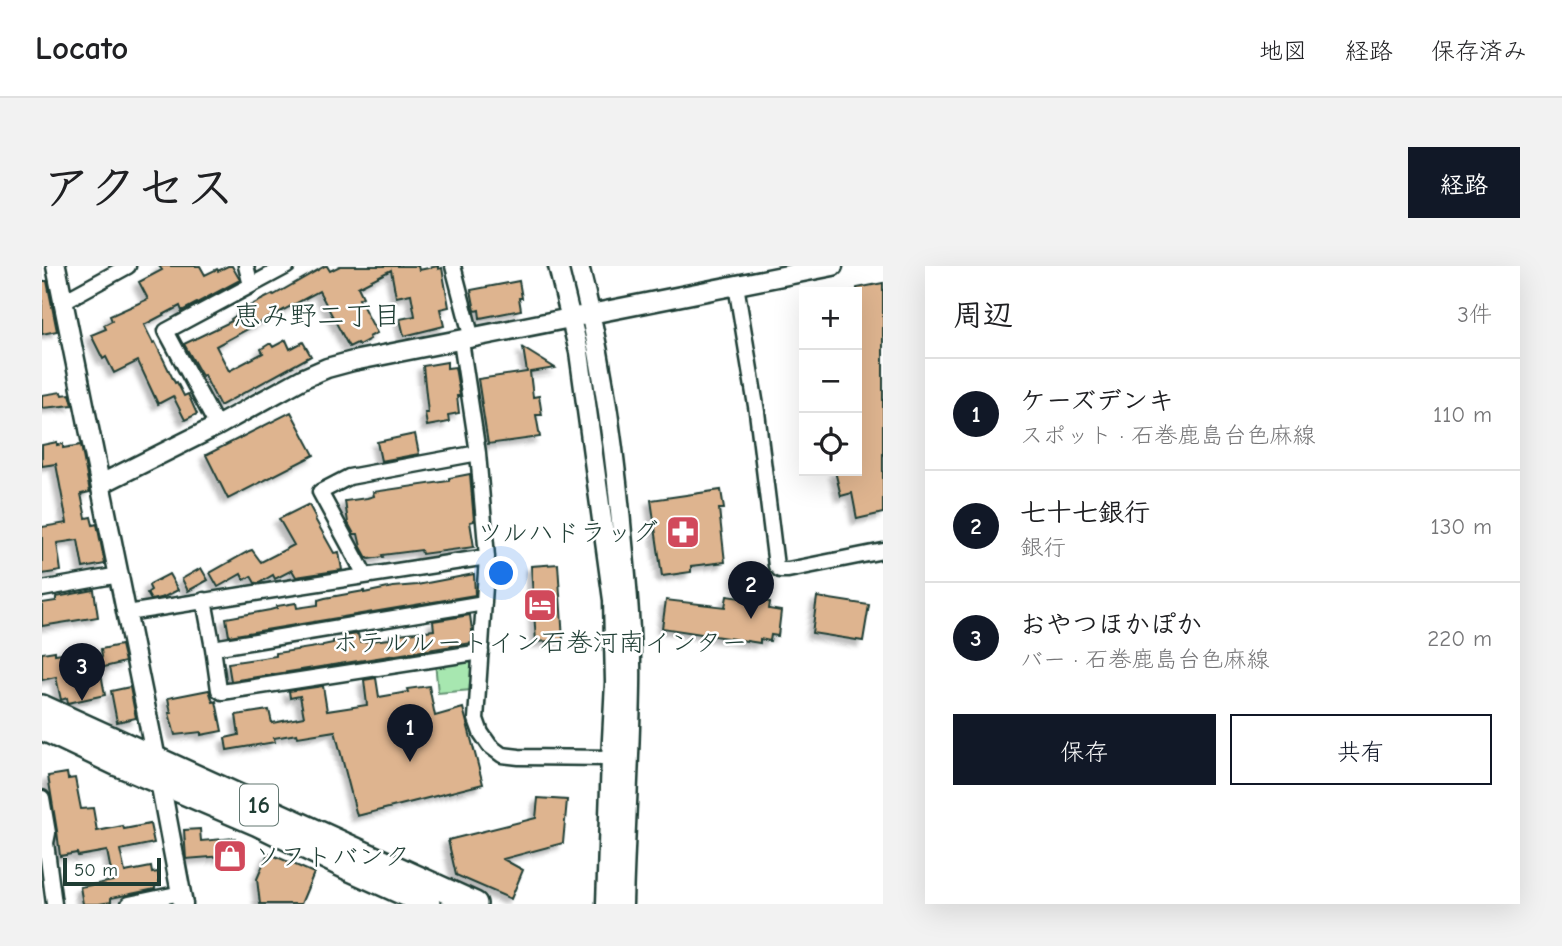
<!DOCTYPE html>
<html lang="ja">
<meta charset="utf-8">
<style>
body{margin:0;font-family:"Comic Neue","Klee One",sans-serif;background:#f2f2f2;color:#202124}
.controls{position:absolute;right:21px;top:21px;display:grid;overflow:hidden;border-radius:0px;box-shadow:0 7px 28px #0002}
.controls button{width:63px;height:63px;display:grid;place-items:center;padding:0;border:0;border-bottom:2px solid #e0e0e0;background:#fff;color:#202124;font:35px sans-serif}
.scale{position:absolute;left:21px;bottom:18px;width:98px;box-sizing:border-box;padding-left:7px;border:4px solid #1f3d34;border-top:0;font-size:19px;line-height:24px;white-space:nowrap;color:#1f3d34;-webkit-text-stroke:5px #fff;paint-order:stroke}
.you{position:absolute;left:460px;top:308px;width:24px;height:24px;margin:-18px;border:5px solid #fff;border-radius:50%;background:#1a73e8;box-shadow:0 0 0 10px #1a73e833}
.badge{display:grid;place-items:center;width:46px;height:46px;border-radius:50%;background:#111827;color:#fff;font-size:23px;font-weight:700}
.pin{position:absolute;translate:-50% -58px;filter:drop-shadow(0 2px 4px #0008)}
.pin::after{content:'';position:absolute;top:37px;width:24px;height:21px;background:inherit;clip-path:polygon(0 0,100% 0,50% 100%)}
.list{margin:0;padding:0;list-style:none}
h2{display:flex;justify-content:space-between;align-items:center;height:91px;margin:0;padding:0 28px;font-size:30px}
h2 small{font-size:23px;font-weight:400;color:#757577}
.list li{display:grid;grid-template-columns:46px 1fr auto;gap:21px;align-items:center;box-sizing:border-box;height:112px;padding:0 28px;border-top:2px solid #e0e0e0}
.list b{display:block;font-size:26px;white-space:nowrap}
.list p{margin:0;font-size:23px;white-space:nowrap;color:#757577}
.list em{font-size:23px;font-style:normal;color:#757577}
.actions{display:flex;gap:14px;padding:21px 28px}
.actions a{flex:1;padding:16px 0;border:2px solid #111827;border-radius:0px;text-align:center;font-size:24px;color:#111827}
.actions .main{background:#111827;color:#fff}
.icon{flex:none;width:38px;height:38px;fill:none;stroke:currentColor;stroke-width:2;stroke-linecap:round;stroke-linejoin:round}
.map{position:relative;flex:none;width:841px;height:638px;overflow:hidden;border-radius:0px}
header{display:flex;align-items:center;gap:42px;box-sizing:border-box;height:98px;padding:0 35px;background:#fff;border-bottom:2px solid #e0e0e0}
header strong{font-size:33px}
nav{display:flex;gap:38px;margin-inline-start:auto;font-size:24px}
.intro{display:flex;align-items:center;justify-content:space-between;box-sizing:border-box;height:168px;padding:0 42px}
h1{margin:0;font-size:49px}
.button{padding:18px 32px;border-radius:0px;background:#111827;color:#fff;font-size:24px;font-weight:700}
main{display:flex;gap:42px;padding:0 42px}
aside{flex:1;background:#fff;border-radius:0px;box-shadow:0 7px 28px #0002}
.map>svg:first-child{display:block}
</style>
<header>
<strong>Locato</strong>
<nav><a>地図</a><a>経路</a><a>保存済み</a></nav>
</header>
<div class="intro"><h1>アクセス</h1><a class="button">経路</a></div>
<main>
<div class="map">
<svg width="841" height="638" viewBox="0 0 841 638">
<defs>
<filter id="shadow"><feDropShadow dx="-5" dy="5" stdDeviation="2" flood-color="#0004"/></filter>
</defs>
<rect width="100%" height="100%" fill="#fff"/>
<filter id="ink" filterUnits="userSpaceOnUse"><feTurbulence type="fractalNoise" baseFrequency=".0143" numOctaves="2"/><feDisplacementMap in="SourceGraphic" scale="14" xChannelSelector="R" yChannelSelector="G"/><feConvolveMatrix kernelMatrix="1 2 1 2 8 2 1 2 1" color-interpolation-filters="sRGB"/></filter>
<g filter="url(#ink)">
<path fill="#a7e7b0" stroke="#639272" stroke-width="2" d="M423,392L431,398L429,424L396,427L393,396Z"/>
<path fill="#deb48f" stroke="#1f3d34" stroke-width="2" filter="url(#shadow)" d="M117,0H158L163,9L175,3L176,5L186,0H190L198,14L140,45L138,40L102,59L111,77L113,76L133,117L135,116L142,130L146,128L155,148L143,154L131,130L116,138L96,95L72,107L64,91L61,93L49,69L64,63L62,59L70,55L68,50L106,33L97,16L120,4Z
M283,0H285L288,5L298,0H376L377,4L396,0V3L400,2L407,41L398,43L402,60L362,70L358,53L373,50L369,28L354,31L349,4L316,21L321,31L317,33L335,67L327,71L328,73L317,79L315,77L307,81L277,25L174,80L187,105L221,87L219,83L227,78H229L231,81L244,74L248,83L261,76L269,90L178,140L162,109L160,110L142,78L190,55L189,53L199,46L198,45L231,28L232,29Z
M0,15H5L15,65L0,68Z
M477,15L480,32H477L479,44L438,52L437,44L433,45L429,24Z
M841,17V247L815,253L810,227L799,230L793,205H815V22Z
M481,82L513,102L488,106L491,131L497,130L500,149H494L498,171L446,178L436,113L485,106Z
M405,96V102L413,101L418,130H415L417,147L406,149L407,156L385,160L383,147H386L381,100Z
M19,126L20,129L28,128L31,139L0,142V129Z
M249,146L272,189L186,233L164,189Z
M373,168L377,188L339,195L335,176Z
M15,176V179L21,178V182L39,179L48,226L39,228L44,252L49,251L51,259L55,258L63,298L41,302L36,274L15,277L19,305L0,308V261L25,257L14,198L0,200V179Z
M428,208L432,255L428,256L432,281L380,288L379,284L340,289L341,291L327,293L326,292H325L319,281L316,268H312L306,257L303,235L325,232L332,230L331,226L407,215V212Z
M679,224L682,243H677L683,296L649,300V306L620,310L609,234Z
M265,239V240L267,239L274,252L273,253L292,287L297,286L300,304L254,311L250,304L233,313L231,309L217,317H213L209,310L202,314L199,308L176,321L168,307L207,285L210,284L219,296L252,279L237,253Z
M516,298L521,374L494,376L489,300Z
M159,302L166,314L146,325L140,313Z
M127,308L136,324L122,331L109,334L105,327L109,324L107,320L108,318Z
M432,308L433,329L187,370L184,352L228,344L235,342V340L254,337L255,342L276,339V334L283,332L322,325V327L351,321L375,319Z
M52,324L56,351L0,360V337L14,335V331Z
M685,330L728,336L727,343L739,345L736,370L729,369L728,375L718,373V377L620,362L624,334L683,341Z
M775,331L827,339L821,375L770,367Z
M428,349L430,364V377L189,415L186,397L234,390V387L281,380V379L291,377V375L301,373V370L316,368L318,376L348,373V369L392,364L391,355Z
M79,379L83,396L58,402L63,429L26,437L25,432L19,434L14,411L0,414V387L13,385V388L27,386L30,400L56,395L55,392L60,391L59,383Z
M334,412L337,431L366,426L365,423L387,420L393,450L421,442L441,518L315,550L293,465L256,471L255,468L232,472L233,476L185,484L183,472L197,469L194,449L227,444L230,457L262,451L258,430L248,432L247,425L281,420L285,445L325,439L322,414Z
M88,421L94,452L75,456L69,425Z
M167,424L171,436L174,435L180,465L159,469V466L133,469L127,447H129L126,432Z
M25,507L26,513L33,512L39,543L51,542L55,565L81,560L82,563L108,558L112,577L78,584L83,606L109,601L110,607L116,606L118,619L113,620V623L69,632V636L57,638H41L38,621L71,615L65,585L36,590L35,587L18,590L15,565L6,510Z
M496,532L525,534L521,577L461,593L481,604L469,633L414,609L406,574L494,552Z
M158,563L159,575L193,572L194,589L144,593L142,564Z
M226,587L272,607L259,638H218L215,613Z"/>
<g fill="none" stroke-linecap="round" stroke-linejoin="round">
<g stroke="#1f3d34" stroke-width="19">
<path id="minor" d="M204,0L209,19
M411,0L430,73
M694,19L715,146L734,300L738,304H746L841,285
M22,35L86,0
M419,75L436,187L445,291L434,453L439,467L448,480L460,489L477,491L569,492
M175,160L124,65L245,0
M323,309L278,226L307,211L436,187
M0,323L77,309
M162,334L171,382
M85,347L445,291
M439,386L180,426L177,424L171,382L442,337
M0,532L6,567L4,577L12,638
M87,638L139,627"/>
</g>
<g stroke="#1f3d34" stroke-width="23">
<path id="tertiary" d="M14,0L111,478L141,638
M516,0L537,86L571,334L573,416L569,492L564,638
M537,0C560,88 572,177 580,267C585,318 590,369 589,420C588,493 583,566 581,638
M59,218L175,160L262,112L285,102L311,95L791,0"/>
</g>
<g stroke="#1f3d34" stroke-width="28">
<path id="primary" d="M0,441L433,638
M0,462L78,499L216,558L306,602L386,638"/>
</g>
<use href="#minor" stroke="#fff" stroke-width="14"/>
<use href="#tertiary" stroke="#fff" stroke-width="18"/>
<use href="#primary" stroke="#fff" stroke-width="23"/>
</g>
</g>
<defs>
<g id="pharmacy-square" transform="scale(1.75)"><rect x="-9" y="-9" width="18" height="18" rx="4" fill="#d1495b" stroke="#fff"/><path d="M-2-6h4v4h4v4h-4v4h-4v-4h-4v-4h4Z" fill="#fff"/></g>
<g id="hotel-square" transform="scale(1.75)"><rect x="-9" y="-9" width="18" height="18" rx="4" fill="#d1495b" stroke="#fff"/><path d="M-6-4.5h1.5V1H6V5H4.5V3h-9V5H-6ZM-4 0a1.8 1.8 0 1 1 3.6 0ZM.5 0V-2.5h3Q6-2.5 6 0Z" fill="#fff"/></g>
<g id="shop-square" transform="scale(1.75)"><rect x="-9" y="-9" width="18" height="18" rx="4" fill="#d1495b" stroke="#fff"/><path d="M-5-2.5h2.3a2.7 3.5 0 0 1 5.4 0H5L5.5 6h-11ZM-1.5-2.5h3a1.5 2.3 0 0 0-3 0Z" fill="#fff"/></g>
</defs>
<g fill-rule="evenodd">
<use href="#pharmacy-square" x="641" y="266"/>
<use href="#hotel-square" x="498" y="339"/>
<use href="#shop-square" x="188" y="590"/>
</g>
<g text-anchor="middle" stroke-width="5" stroke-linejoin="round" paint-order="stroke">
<rect fill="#fff" stroke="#627771" stroke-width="2" x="198" y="518.5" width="38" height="41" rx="5"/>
<g font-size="24" font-weight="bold" fill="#1f3d34">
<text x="217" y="547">16</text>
</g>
<g font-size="26" fill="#1f3d34" stroke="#fff" text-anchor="end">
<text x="616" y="275">ツルハドラッグ</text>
<text x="498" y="385" text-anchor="middle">ホテルルートイン石巻河南インター</text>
<text x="212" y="599" text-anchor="start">ソフトバンク</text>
</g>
<g font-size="28" fill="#1f3d34" stroke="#fff">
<text x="275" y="59">恵み野二丁目</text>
</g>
</g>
</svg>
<div class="controls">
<button>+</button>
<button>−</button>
<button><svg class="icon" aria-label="locate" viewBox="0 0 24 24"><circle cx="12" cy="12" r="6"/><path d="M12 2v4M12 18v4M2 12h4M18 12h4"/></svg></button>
</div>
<div class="scale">50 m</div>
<div class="you"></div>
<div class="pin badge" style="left:368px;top:496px">1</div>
<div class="pin badge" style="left:709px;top:353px">2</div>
<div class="pin badge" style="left:40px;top:435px">3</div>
</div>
<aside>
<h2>周辺<small>3件</small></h2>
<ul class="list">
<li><span class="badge">1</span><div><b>ケーズデンキ</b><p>スポット · 石巻鹿島台色麻線</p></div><em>110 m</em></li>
<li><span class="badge">2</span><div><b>七十七銀行</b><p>銀行</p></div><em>130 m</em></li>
<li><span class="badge">3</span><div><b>おやつほかぽか</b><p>バー · 石巻鹿島台色麻線</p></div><em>220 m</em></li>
</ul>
<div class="actions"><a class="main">保存</a><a>共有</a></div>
</aside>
</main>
